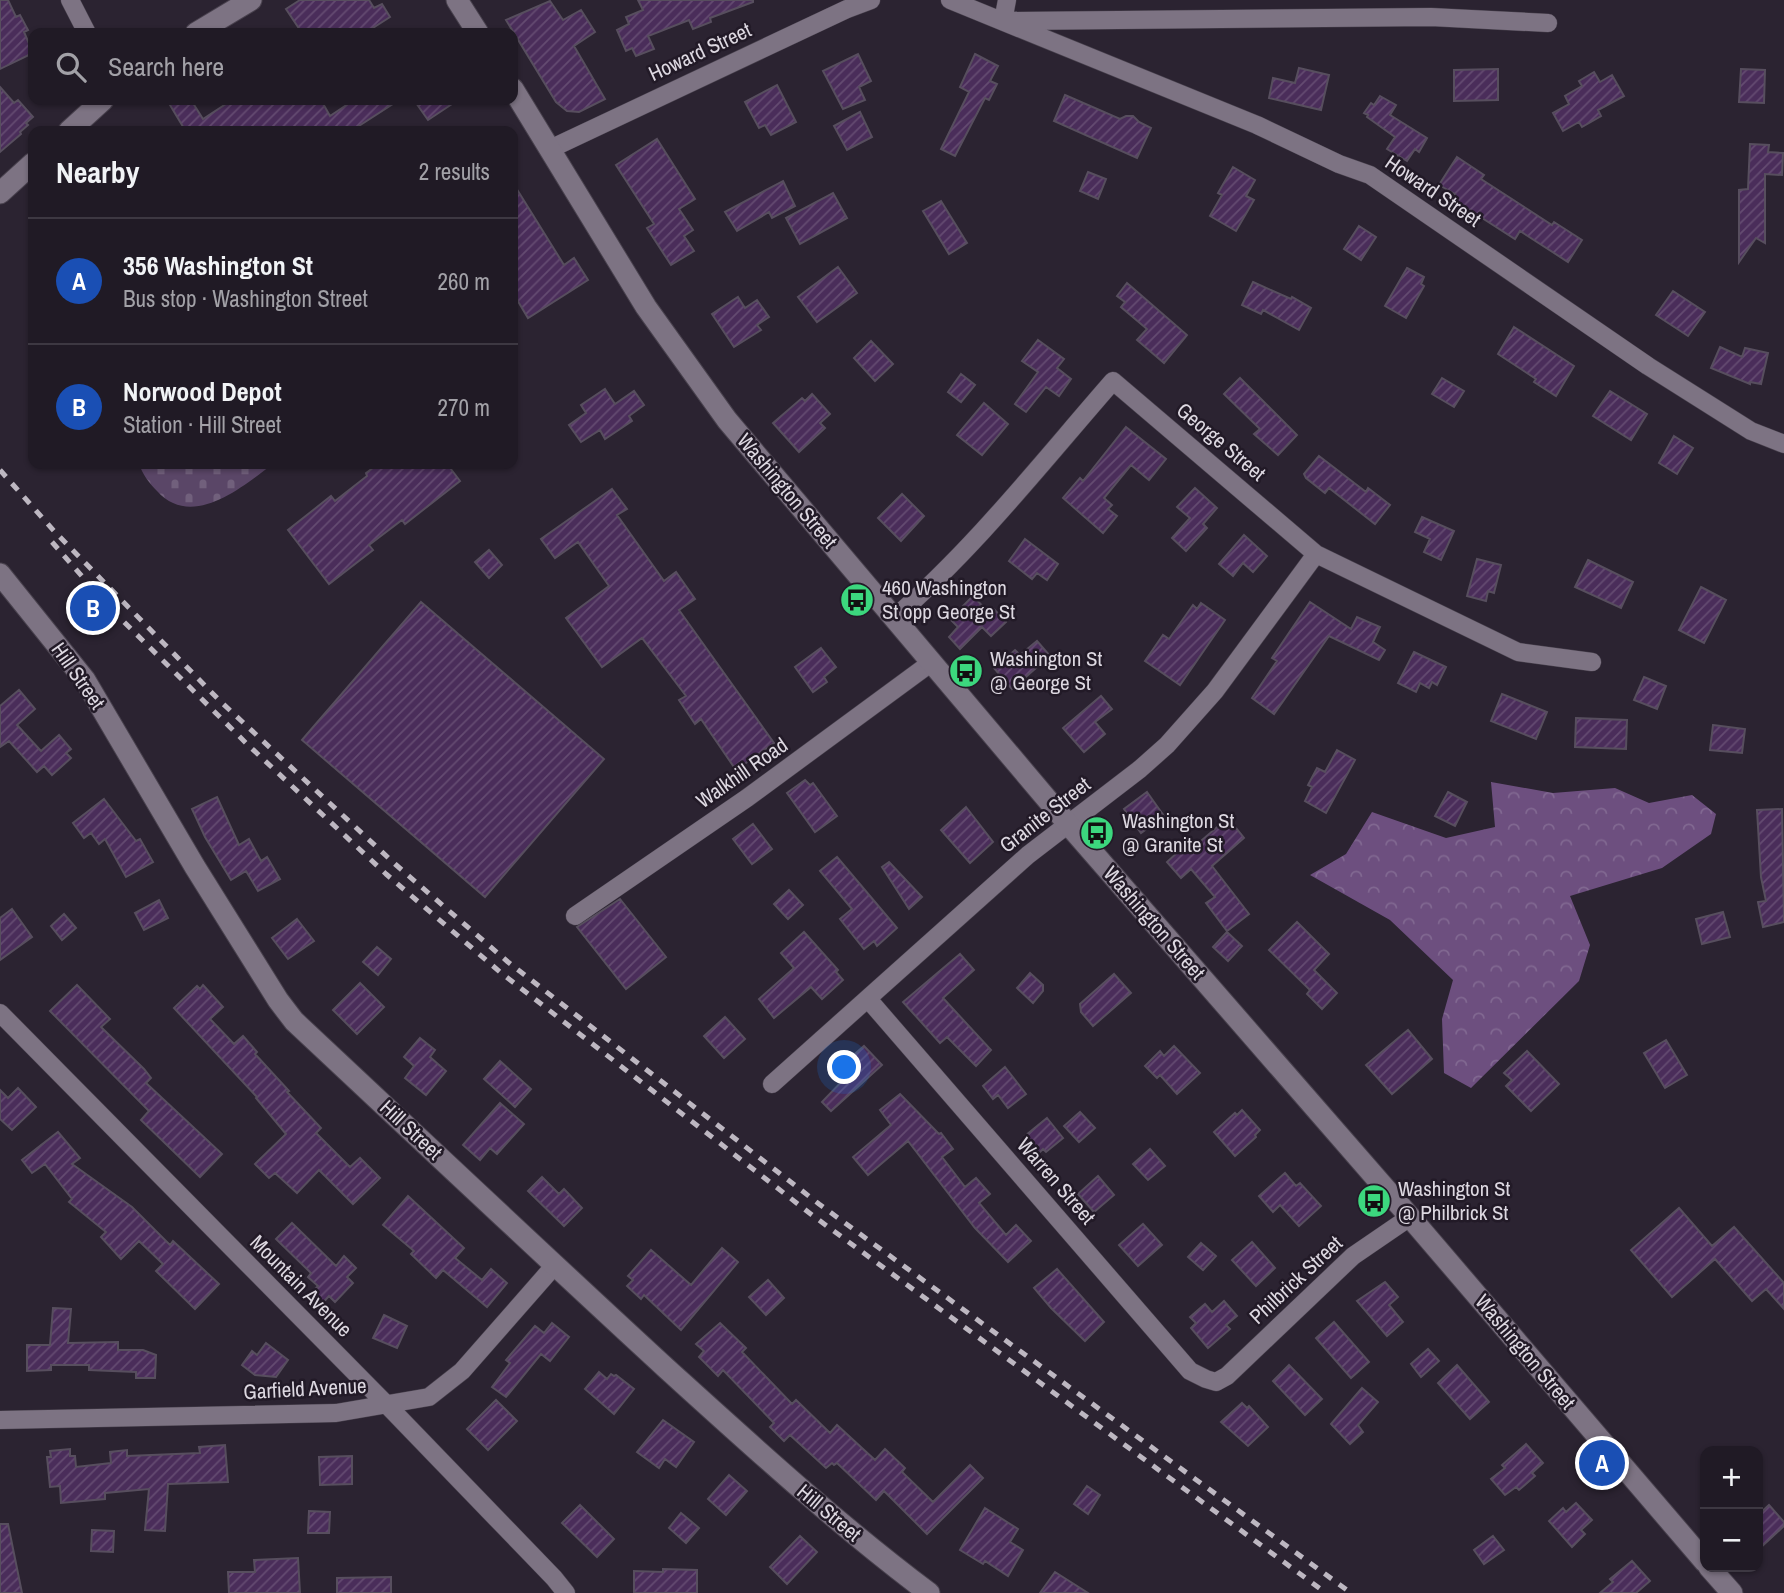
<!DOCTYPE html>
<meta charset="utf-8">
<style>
body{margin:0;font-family:"Archivo Narrow",sans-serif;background:#28232d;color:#f1f3f6}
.controls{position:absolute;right:21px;bottom:21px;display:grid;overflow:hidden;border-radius:14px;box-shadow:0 2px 5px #0004}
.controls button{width:63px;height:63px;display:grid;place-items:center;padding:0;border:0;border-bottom:2px solid #3d3842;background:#201a25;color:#f1f3f6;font:35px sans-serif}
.you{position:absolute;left:845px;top:1068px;width:24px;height:24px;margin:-18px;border:5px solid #fff;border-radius:50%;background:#1a73e8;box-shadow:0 0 0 10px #1a73e833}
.badge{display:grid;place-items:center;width:46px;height:46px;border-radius:50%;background:#3cd77e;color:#fff;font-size:23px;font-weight:700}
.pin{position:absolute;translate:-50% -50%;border:4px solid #fff;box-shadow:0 2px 7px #0006}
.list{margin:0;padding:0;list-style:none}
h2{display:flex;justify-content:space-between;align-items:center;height:91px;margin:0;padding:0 28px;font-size:30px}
h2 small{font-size:23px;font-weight:400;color:#a2a1a7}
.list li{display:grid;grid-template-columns:46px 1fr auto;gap:21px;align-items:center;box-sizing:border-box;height:126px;padding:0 28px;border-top:2px solid #3d3842}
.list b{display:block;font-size:26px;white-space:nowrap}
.list p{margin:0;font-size:23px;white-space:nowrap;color:#a2a1a7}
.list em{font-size:23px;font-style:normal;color:#a2a1a7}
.icon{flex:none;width:38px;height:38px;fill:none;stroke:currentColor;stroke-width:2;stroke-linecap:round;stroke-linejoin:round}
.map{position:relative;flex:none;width:1784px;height:1593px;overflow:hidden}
.search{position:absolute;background:#201a25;box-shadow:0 2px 5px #0004;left:28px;top:28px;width:490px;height:77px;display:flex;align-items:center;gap:18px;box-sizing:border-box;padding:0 24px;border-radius:14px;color:#a2a1a7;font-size:26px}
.panel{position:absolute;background:#201a25;box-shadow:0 2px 5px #0004;left:28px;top:126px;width:490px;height:343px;border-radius:14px}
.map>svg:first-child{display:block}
</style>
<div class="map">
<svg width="1784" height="1593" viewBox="0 0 1784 1593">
<defs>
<pattern id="forest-crowns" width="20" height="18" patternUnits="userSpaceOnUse" patternTransform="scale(1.75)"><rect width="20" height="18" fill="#6d4f7f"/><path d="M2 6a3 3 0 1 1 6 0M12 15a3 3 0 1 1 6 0" fill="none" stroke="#816891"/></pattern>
<pattern id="cemetery-stones" width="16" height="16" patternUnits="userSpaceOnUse" patternTransform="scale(1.75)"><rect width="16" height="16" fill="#5a4667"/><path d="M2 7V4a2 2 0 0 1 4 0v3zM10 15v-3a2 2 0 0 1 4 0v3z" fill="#71607c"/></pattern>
<pattern id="building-hatch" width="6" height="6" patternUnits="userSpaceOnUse" patternTransform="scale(1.75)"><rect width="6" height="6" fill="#4a2d5a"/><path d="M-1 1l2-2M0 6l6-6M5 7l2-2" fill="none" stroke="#644b71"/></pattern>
</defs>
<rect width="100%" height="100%" fill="#2b2331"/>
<path fill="url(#forest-crowns)" d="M1491,782L1553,793L1615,788L1649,803L1692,795L1716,814L1711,834L1662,868L1570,896L1590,945L1579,981L1471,1088L1444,1073L1442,1019L1453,980L1390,920L1310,875L1346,854L1372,812L1446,838L1495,827Z"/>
<path fill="url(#cemetery-stones)" d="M139,464H273C242,487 192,530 157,491C149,483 143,475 139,464Z"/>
<path fill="url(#building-hatch)" stroke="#574e5e" stroke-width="2" d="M0,0H8L16,17L20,15L28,30L24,32L33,53L0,69Z
M300,0H369L374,8L382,4L390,17L365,33H302L286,9Z
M638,0H753V2L710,18L711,22L693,29L689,20L648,36L654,49L636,56L632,48L626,51L617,30L629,24L626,17L643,10Z
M550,1L563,20L581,10L595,32L574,46L605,99L579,112L567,111L556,102L506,20Z
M858,54L871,81L859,87L865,100L843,109L823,71Z
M975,54L998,66L990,81L997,84L989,100L985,98L955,156L941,149L969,92L960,87Z
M1299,68L1329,75L1321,110L1269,98L1273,78L1295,83Z
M1498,69V100L1454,101V70Z
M1741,69L1765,70L1764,103L1739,102Z
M1594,72L1600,82L1612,75L1624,96L1598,110L1601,116L1582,127L1579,122L1563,131L1553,113L1569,104L1565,96L1582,86L1579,81Z
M777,85L796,122L771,135L765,125L759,128L745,102Z
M0,87L14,103L18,100L33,117L26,123L28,125L20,132L21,134L0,152Z
M1065,95L1120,119L1126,116H1133L1139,122L1151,128L1137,158L1054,121Z
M1380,96L1396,105L1390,115L1427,138L1419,152L1415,149L1407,161L1387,149L1395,137L1367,117L1368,115L1364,113L1371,103L1374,105Z
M167,100H191L203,119L232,100H321L330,116L354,100H399L351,131H184L185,130Z
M414,100H458L428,120Z
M860,112L872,137L847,150L834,126Z
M657,139L695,199L679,209L693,230L684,236L694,251L671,265L647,228L654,224L616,165Z
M1750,144L1769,145L1768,152L1783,153L1782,175L1765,174V243L1756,238L1739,262V190L1748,189Z
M1457,157L1484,175L1481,179L1552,225L1554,222L1582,240L1568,262L1520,231L1515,239L1468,209L1466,212L1450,202L1455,194L1439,185Z
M1233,167L1255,180L1246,196L1254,200L1236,231L1210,216L1222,195L1218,193Z
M1088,172L1106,179L1098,199L1080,191Z
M783,181L795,206L772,218L769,212L737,231L725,212Z
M513,183L564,265L574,258L588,280L528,318L513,293Z
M833,193L847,218L800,244L786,218Z
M941,201L967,243L949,254L923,211Z
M1359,226L1376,237L1361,260L1344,249Z
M838,267L857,293L817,322L798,297Z
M1407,268L1424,277L1421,284L1424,286L1406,318L1385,306Z
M1253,282L1291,299L1292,297L1311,308L1299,330L1263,310L1261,314L1242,305Z
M1127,283L1187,335L1164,363L1137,340L1147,329L1121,307L1125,302L1117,296Z
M1673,291L1705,312L1688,336L1656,315Z
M738,297L745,308L757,300L769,317L757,325L761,330L734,347L712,314Z
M1514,327L1574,366L1556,396L1534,382L1536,379L1498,354Z
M1038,340L1064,359L1057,368L1071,379L1059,396L1046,387L1026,412L1015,404L1038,372L1022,361Z
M871,341L893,364L875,381L854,358Z
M1720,347L1742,357L1745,348L1768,353L1761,384L1750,382V384L1711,368Z
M961,374L975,385L961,402L948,392Z
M1240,378L1297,435L1278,455L1254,434L1260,429L1224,394Z
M1442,378L1464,391L1454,407L1432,394Z
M605,389L615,404L634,391L644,405L629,416L632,421L605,439L600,430L581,442L569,425L586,413L581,405Z
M1610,391L1647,414L1631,440L1593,416Z
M812,394L830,414L820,423L825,428L799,452L773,423L802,398L805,401Z
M984,403L1008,424L982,455L957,435Z
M1126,427L1166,459L1149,480L1131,465L1104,498L1112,505L1108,509L1117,516L1103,533L1063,498L1080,478L1083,481Z
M1674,436L1693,448L1677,474L1659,463Z
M1319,456L1366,492L1368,488L1390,505L1375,524L1329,488L1325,493L1306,478L1304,474Z
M378,464H447L460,481L405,524L402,520L369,545L373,550L329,584L288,530L331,496L335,501L367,476L366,473Z
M1195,488L1217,508L1203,524L1207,528L1186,551L1172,538L1190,518L1177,507Z
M612,489L627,509L617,515L664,581L676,572L695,599L679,610L774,743L736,770L701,719L695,724L679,700L686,696L642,638L602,667L566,618L609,586L578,542L555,558L541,539Z
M902,494L924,516L901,541L878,518Z
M1422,517L1454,531L1441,560L1424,552L1430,539L1415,532Z
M1244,535L1267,556L1253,572L1243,563L1233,576L1219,564Z
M1025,539L1058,564L1047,580L1037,573L1032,579L1009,561Z
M489,550L502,565L489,578L475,562Z
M1477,559L1501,565L1494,593L1488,591L1486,601L1467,596Z
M1588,560L1633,582L1621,608L1575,587Z
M1701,587L1726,600L1704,643L1679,630Z
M973,596L988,612L993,608L1006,622L991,636L982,627L960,649L949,637L958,627L950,619Z
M421,602L604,759L485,897L302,740Z
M1310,602L1351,629L1357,617L1380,627L1373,642L1385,650L1379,660L1329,636L1274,714L1252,698L1277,661L1272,658Z
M1201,603L1225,620L1180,685L1145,661L1163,635L1169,639L1193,605L1197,609Z
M1037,641L1050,656L1012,689L994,668L1015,650L1020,655Z
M821,648L836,667L824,677L827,682L813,692L795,667Z
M1414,652L1446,667L1437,685L1432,682L1429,688L1420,683L1416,692L1398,683Z
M1644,677L1666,686L1657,709L1634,700Z
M19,690L35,709L17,725L41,751L59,735L71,749L66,753L71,758L52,775L44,766L37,772L9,741L0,747V706Z
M1502,694L1547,712L1536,739L1491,721Z
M1101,696L1112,709L1095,722L1105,734L1084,752L1063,728Z
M1576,718L1627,720L1626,749L1575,747Z
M1713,725L1745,729L1742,753L1710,750Z
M1337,750L1355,760L1326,813L1305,801L1312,787L1308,785L1317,768L1325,772Z
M805,780L810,785L813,783L837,816L815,832L787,793Z
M1147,792L1164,816L1141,833L1124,809Z
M1448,792L1467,802L1455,826L1435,816Z
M217,797L239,845L249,839L261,861L267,857L280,879L258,891L246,871L231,880L205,837L192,809Z
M104,799L136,841L140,839L153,862L126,877L105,839L99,844L91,833L84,838L73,823Z
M966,807L993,842L970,863L941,830Z
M1782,809L1784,922L1763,927L1758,902L1766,901L1761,877L1757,810Z
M1228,818L1244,838L1212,866L1249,914L1227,931L1206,903L1215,897L1191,869L1181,878L1167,862L1190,841L1195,846Z
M753,824L772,849L752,864L733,839Z
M837,857L897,928L877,946L874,941L864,949L840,919L852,909L820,871Z
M889,862L922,897L909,909L882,867Z
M789,890L803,905L788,919L774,904Z
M620,899L666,957L626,989L577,927Z
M159,900L168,918L144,930L135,913Z
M12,909L32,937L0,960V918Z
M1723,912L1730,937L1702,944L1696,919Z
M64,914L76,928L62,940L51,926Z
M297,919L314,941L288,959L272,938Z
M1297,922L1329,954L1314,970L1337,993L1322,1009L1307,994L1310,990L1269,950Z
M804,932L838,970L836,972L843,980L822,999L811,987L774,1018L759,999L794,968L781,953Z
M1227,932L1242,946L1228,961L1213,947Z
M377,947L391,959L378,975L363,962Z
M960,954L974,970L943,998L991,1050L976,1066L947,1037L940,1043L903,1002Z
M1030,973L1043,985V991L1033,1003L1017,988Z
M1114,974L1131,993L1093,1026L1081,1012L1080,1004Z
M360,983L384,1007L357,1034L333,1010Z
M77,985L110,1019L101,1027L144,1069L151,1078L146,1083L222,1154L200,1177L141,1120L149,1111L50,1011Z
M203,985L223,1007L210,1019L234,1044L243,1036L257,1052L255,1054L289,1091L287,1092L321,1128L316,1133L350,1167L360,1158L380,1178L353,1204L319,1170L297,1193L275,1173L269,1178L255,1164L286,1134L256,1098L257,1097L174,1008L197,986L200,989Z
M725,1017L745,1039L724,1058L704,1036Z
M1408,1030L1432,1059L1392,1094L1366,1065Z
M420,1038L435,1050L430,1057L446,1071L426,1095L405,1078L414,1066L404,1057Z
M1666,1040L1687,1075L1665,1088L1644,1053Z
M864,1046L882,1065L831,1111L822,1102L848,1075L841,1066Z
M1174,1046L1200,1073L1177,1094L1160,1075L1157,1078L1145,1066L1160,1051L1164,1056Z
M1527,1051L1559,1084L1531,1111L1506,1086L1512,1080L1504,1073Z
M500,1061L531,1089L515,1107L484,1079Z
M1005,1067L1026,1094L1008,1108L998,1095L993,1099L983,1086Z
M18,1088L36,1107L12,1130L0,1119V1090L8,1098Z
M900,1094L939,1134L941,1133L953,1149L942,1157L965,1187L976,1178L990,1194L979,1203L1006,1235L1016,1225L1031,1241L1008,1262L975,1228L908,1141L868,1175L853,1157L891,1125L880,1110Z
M500,1103L524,1124L497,1154L490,1148L480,1160L463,1145Z
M1242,1110L1260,1130L1255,1135L1256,1137L1235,1156L1214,1132L1235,1113L1237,1115Z
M1080,1112L1095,1128L1079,1142L1064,1126Z
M1047,1118L1063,1138L1046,1152L1043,1149L1039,1153L1025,1136Z
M58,1132L80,1158L72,1164L132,1207L170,1245L173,1241L219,1284L195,1309L156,1271L163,1264L139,1241L121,1259L101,1237L106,1232L69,1202L72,1199L45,1164L32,1173L22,1160Z
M1150,1149L1165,1166L1148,1180L1133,1164Z
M1285,1173L1296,1186L1300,1183L1321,1206L1299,1226L1280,1205L1273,1212L1259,1196Z
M1098,1176L1114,1195L1094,1212L1078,1194Z
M542,1177L559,1194L564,1189L582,1208L564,1226L528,1191Z
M408,1196L464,1248L455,1258L482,1280L491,1269L507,1283L487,1307L443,1270L436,1278L411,1254L414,1251L383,1225Z
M1679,1208L1712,1246L1734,1227L1784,1283V1309L1766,1289L1752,1301L1715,1259L1672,1297L1631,1250Z
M292,1223L336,1266L344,1256L356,1268L347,1277L353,1283L335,1302L329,1296L320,1306L309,1295L318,1286L308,1277L311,1273L276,1239Z
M1143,1224L1162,1245L1138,1266L1119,1245Z
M1252,1242L1275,1268L1256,1286L1232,1260Z
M1201,1243L1216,1256L1203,1270L1188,1257Z
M722,1248L738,1262L681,1330L644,1295L641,1299L627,1286L633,1280L628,1276L651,1250L691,1285Z
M1057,1269L1104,1322L1085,1341L1051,1308L1034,1288Z
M768,1280L784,1298L766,1315L749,1297Z
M1385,1282L1398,1297L1389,1305L1403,1322L1387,1336L1357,1301Z
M1224,1301L1237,1316L1226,1325L1230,1329L1208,1348L1191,1328L1196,1323L1190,1317L1205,1304L1212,1312Z
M53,1308L71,1309L68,1343L118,1342V1350H143L156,1355L155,1378H136V1372L89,1370V1365H51V1370L27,1371V1345H50Z
M384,1315L407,1326L397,1348L373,1338Z
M1334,1322L1369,1362L1351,1378L1316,1338Z
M552,1323L569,1337L550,1361L541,1354L506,1397L492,1387L510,1363L506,1360L535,1326L544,1333Z
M720,1323L746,1348L742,1352L792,1404L796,1400L830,1433L837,1425L875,1460L885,1449L905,1468L902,1472L933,1502L970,1465L983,1478L927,1534L884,1491L876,1500L837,1463L834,1465L832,1463L826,1468L790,1435L784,1441L770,1427L774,1423L723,1370L718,1376L699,1357L704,1351L696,1344Z
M266,1343L288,1360L276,1377L255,1375L242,1365L252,1351L257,1355Z
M1428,1349L1439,1361L1421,1377L1411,1364Z
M1289,1365L1322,1399L1305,1415L1273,1381Z
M1457,1365L1489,1402L1470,1419L1438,1383Z
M599,1372L607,1379L611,1374L614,1376L616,1375L634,1389L614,1414L585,1389Z
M1362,1388L1378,1402L1358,1425L1363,1432L1350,1444L1331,1424Z
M496,1400L517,1421L488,1450L467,1429Z
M1242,1403L1247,1408L1249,1406L1268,1427L1248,1446L1221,1422Z
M663,1420L694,1442L676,1467L665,1459L659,1468L637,1452Z
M1526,1444L1543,1463L1532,1473L1535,1476L1519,1490L1516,1487L1505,1495L1491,1479L1505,1468L1502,1465Z
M225,1445L228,1482L168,1484L165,1531L145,1530L149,1489L105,1493V1499L61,1503L60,1486L50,1487L47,1457H51L50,1451L70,1449V1456H75L76,1467L111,1463L110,1452L127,1450V1456L200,1453L199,1447Z
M352,1456V1484L320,1485L319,1457Z
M729,1475L747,1491L726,1515L708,1499Z
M1087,1486L1100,1495L1088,1514L1074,1504Z
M1576,1503L1592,1520L1581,1530L1585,1534L1572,1547L1549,1521L1563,1508L1566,1512Z
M580,1505L614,1539L597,1557L562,1523Z
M1769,1505L1784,1522V1526L1758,1550V1515Z
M985,1508L1018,1529L1010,1542L1023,1550L1008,1576L985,1561L983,1564L960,1550Z
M309,1511L330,1512L329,1533H308Z
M681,1513L699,1528L686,1543L669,1528Z
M0,1524H8L22,1593H0Z
M92,1530L114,1531L113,1552L91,1551Z
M800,1536L817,1552L787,1584L770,1567Z
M1493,1536L1504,1550L1484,1564L1474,1550Z
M298,1558L300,1593H229L228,1572H255L254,1560Z
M1632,1561L1650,1581L1636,1593H1600L1613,1582L1610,1579Z
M663,1569L697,1570V1593H634V1571L663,1572Z
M1055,1572L1088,1593H1040Z
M391,1577V1593H337V1578Z"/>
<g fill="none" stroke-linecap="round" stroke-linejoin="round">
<g stroke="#48414d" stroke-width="19">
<path id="street" d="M70,0L87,33
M950,0L1257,125L1339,164L1370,175L1648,366L1751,431L1784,444
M1007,0L1003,21L1431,17L1548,23
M550,149L847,9L871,0
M894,618C975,548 1043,461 1113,381L1316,554L1518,652L1592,662
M575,916L747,798L932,662
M868,999L1190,1371L1206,1379L1216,1382L1227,1376L1353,1256L1410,1217
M0,1013L388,1406L554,1578L566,1593
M772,1084L1028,855L1140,769L1167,745L1215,691L1316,554
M0,1420L336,1413L429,1397L462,1371L555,1265"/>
</g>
<g stroke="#48414d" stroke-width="23">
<path id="secondary" d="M457,0L478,33
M196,33L251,0
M513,89L646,307L727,420L1068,824L1410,1217L1705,1562
M69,131L103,100
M0,193L33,163
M0,574L85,680L195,867L278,1000L294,1021C418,1137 542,1254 667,1369C752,1446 837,1524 929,1593
M1709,1567L1732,1593"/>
</g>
<use href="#street" stroke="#7d7383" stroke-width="18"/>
<use href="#secondary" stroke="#7d7383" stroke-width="21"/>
<path stroke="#bdb7c1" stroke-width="5" stroke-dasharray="9 9" stroke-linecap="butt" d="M0,470L54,531L220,701L395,864L508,962L819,1204L1351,1593
M52,542L109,607L247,744L386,874L500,972L812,1215L1326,1593"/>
</g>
<defs>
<g id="bus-disc" transform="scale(1.75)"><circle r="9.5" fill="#3cd77e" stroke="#221a27"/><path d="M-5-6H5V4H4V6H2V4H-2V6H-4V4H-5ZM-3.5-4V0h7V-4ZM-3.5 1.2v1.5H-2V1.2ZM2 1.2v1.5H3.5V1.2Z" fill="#111"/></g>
</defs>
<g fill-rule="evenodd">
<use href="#bus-disc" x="857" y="600"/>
<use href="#bus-disc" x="966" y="671"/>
<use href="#bus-disc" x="1097" y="833"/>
<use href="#bus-disc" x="1374" y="1201"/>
</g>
<g text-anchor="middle" stroke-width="5" stroke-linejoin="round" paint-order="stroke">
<g font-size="21" fill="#ddd8e1" stroke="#221a27">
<text transform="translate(700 52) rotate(-25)" y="7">Howard Street</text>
<text transform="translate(1433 191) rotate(34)" y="7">Howard Street</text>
<text transform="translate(1221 442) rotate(40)" y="7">George Street</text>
<text transform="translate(787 491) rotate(50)" y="7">Washington Street</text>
<text transform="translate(78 676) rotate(55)" y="7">Hill Street</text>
<text transform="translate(742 773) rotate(-35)" y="7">Walkhill Road</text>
<text transform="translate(1045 815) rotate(-38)" y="7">Granite Street</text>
<text transform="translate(1154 923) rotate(49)" y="7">Washington Street</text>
<text transform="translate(411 1130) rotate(43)" y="7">Hill Street</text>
<text transform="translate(1056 1181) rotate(49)" y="7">Warren Street</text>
<text transform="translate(1296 1280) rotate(-43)" y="7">Philbrick Street</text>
<text transform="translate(301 1286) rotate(45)" y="7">Mountain Avenue</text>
<text transform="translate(1525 1352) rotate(50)" y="7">Washington Street</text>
<text transform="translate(305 1389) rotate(-3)" y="7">Garfield Avenue</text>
<text transform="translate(829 1513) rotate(40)" y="7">Hill Street</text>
</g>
<g font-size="21" fill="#ddd8e1" stroke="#221a27" text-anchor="start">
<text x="882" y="595">460 Washington<tspan x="882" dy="24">St opp George St</tspan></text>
<text x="990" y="666">Washington St<tspan x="990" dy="24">@ George St</tspan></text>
<text x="1122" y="828">Washington St<tspan x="1122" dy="24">@ Granite St</tspan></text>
<text x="1398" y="1196">Washington St<tspan x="1398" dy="24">@ Philbrick St</tspan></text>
</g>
</g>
</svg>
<div class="controls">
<button>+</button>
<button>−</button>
</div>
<div class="you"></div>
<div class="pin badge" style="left:1602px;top:1463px;background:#1a4fb4">A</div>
<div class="pin badge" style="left:93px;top:608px;background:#1a4fb4">B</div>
<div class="search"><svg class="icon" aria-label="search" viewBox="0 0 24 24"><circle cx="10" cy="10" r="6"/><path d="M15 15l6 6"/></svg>Search here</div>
<section class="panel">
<h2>Nearby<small>2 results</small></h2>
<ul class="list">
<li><span class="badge" style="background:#1a4fb4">A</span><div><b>356 Washington St</b><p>Bus stop · Washington Street</p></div><em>260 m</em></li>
<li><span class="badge" style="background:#1a4fb4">B</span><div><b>Norwood Depot</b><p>Station · Hill Street</p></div><em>270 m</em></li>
</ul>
</section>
</div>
